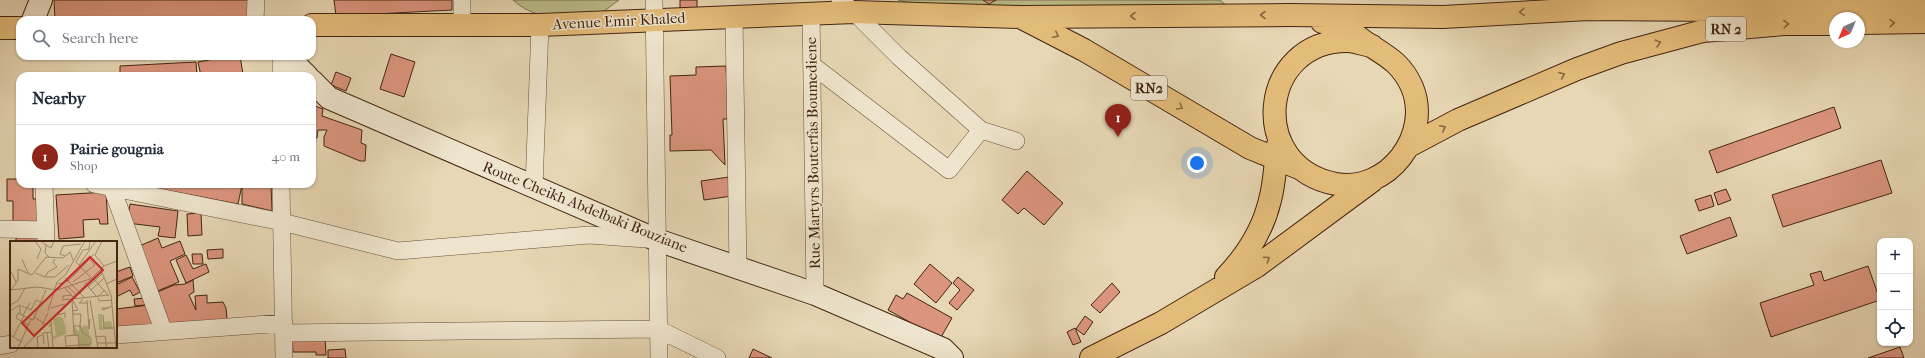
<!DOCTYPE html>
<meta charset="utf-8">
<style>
body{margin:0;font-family:"IM FELL French Canon",serif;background:#f6f6f7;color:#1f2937}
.controls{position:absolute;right:12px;bottom:12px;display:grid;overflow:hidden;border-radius:8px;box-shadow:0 1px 3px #0004}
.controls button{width:36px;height:36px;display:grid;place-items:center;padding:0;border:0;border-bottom:1px solid #e0e1e3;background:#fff;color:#1f2937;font:20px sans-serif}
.compass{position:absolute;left:1829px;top:12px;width:36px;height:36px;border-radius:50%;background:#fff;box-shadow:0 1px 3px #0004;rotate:224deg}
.you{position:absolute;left:1197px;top:163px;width:14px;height:14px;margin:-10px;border:3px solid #fff;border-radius:50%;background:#1a73e8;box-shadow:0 0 0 6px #1a73e833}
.badge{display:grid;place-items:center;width:26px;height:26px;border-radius:50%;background:#8f2418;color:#fff;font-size:13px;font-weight:700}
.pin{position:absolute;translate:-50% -33px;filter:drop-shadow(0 1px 2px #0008)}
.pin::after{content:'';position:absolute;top:21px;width:14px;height:12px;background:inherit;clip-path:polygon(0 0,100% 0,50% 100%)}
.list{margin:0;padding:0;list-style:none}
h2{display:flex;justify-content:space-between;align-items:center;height:52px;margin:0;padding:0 16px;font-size:17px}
h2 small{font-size:13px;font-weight:400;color:#747a83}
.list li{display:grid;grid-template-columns:26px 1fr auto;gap:12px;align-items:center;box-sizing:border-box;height:64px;padding:0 16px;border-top:1px solid #e0e1e3}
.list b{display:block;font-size:15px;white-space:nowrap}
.list p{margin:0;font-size:13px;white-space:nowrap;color:#747a83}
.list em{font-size:13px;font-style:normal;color:#747a83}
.icon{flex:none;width:22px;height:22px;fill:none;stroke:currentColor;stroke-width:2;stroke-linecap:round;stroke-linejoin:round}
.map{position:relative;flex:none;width:1925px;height:358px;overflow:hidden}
.search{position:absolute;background:#fff;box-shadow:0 1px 3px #0004;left:16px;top:16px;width:300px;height:44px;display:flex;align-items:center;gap:10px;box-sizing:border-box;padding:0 14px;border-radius:12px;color:#747a83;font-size:15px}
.panel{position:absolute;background:#fff;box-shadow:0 1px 3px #0004;left:16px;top:72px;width:300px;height:116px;border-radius:12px}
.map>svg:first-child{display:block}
</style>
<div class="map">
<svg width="1925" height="358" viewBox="0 0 1925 358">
<rect width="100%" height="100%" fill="#e7d7b4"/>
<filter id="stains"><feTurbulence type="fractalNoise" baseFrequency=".005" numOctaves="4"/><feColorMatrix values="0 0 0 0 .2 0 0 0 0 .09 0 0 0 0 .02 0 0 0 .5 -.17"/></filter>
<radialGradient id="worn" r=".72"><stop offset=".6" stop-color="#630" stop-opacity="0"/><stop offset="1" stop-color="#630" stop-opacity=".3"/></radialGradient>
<path fill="#bbbd89" stroke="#7e714d" d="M513,0H619C614,3 609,8 604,11C575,22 537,22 513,0Z
M898,0H1220L1228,7L933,9Z"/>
<path fill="#db957d" stroke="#422511" d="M54,0H248V17L118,18V20H55Z
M334,0H452V10L336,16Z
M680,0H697V15H680Z
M983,0H996L989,4Z
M391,54L415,62L404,97L380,89Z
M229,56H240L243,74L231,76H201L198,62Z
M196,62L197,76H120V66Z
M726,66L728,119H723L725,165L711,150L670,151V135H672L670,76L696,75V67Z
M336,72L351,78L346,91L331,85Z
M312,105L323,109L322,116L362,130L361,143L366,145L365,161H360L324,146V137L327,130H318L317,138H312Z
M1834,107L1841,128L1717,173L1709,151Z
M1881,160L1892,193L1783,227L1772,195Z
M1027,171L1063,203L1044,225L1024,208L1018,214L1002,200Z
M729,177L732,196L704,200L701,181Z
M7,179H20V184H33V199H40V222H13V201H7Z
M134,184H241L242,185L238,204Z
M242,184H271L272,211L242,204Z
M1726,189L1731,200L1718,205L1714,193Z
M106,192L108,224H100L99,219L83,220L84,237L59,239L56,195Z
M1711,195L1714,206L1699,211L1695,200Z
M130,204L178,211L175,238L158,236L160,227L127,223Z
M201,213L202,235L188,236L187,214Z
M1730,217L1737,236L1687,254L1680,236Z
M42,231L43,242H16V232Z
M158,238L162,248L180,241L185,254L170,261L179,282L155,292L137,247Z
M223,249V258L208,259L207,250Z
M192,254H202L203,264H193Z
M186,255L193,269L206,264L209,272L186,283L176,260Z
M930,264L952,283L936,303L914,284Z
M1868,266L1880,300L1771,337L1760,303L1814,285L1810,274L1821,271L1824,281Z
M130,267L133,276L116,283V272Z
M132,277L140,292L133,296L130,290L116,297V285Z
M958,277L974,290L957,310L949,303L960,290L953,283Z
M193,280L194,292L189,295L196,310L195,296L207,295V303L223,302L226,308L227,319L168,327L153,294L174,285L185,284Z
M1112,283L1120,292L1100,313L1091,305Z
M907,293L952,318L940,339L888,310L896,295L903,299Z
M145,298V305L135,306L134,299Z
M149,305L152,326L116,330V309Z
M1085,316L1093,322L1084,335L1076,329Z
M1075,328L1081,342L1073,345L1067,332Z
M325,337L326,355H316V352H293L292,338Z
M1900,347L1904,358H1868Z
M345,349L346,358H328V350Z
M753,349L772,358H749Z"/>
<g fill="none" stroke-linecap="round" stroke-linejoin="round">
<g stroke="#6b523a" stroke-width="18">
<path id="street" d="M654,0L659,358
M840,0L854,12L899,57L981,130L1016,141
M811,12L815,294
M734,16L738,267
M255,20L256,0
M462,24V0
M281,56V76
M812,65L949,170L981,130
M44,184L46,242
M94,184L282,222L398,251L589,235L646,239
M281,184L284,358
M534,187L540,25
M112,188L163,330
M0,229L46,230
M284,333L658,329L717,358
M116,335L284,323
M0,346L11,344"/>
</g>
<g stroke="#422511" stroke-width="24">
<path id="secondary" d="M33,20L41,0
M287,56L307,76
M312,81L329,98L657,240L815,294L943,349L952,358"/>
</g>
<g stroke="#422511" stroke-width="24">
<path id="primary" d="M1024,19L1084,50L1250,148L1299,168
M1322,22C1329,24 1336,24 1343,27C1350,30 1358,37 1365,42C1386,56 1401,62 1412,87C1432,135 1388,193 1336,184C1246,167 1259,40 1348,41C1355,41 1364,45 1372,46
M1859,23L1925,22
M312,25H540L854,12L1021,17L1290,15L1443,17L1588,9L1725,10L1925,5
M0,28H20
M1409,146L1458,120L1577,69L1621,53L1703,31L1784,24H1835
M1226,277C1247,255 1263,230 1270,200C1275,182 1275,163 1278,145
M1091,358L1161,323L1257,266L1372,181"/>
</g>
<use href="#street" stroke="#efe5ce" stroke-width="17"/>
<use href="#secondary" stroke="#efe5ce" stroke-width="22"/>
<use href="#primary" stroke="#e4bc7a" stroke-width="22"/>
</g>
<defs><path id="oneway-chevron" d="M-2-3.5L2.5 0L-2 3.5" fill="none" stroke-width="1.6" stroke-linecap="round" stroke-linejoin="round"/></defs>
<g stroke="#8b6940">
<use href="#oneway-chevron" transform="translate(1522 12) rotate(177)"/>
<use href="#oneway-chevron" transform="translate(1263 15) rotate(180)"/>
<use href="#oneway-chevron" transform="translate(1133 16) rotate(180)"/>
<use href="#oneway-chevron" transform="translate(1892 23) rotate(-1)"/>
<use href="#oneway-chevron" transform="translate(1786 24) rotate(-2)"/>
<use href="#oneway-chevron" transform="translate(1056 35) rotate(27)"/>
<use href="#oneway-chevron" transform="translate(1658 43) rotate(-15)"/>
<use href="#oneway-chevron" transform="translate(1562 75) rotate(-23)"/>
<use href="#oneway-chevron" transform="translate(1180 107) rotate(31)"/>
<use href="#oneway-chevron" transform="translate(1443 128) rotate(-27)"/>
<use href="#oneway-chevron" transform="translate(1267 259) rotate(-35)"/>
</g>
<g text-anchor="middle" stroke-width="3" stroke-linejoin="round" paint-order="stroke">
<g fill="#efe5ce" stroke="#765f4a" stroke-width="1">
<rect x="1706" y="17" width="40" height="24" rx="3"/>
<rect x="1131" y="76" width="36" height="24" rx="3"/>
</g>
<g font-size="14" font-weight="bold" fill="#422511">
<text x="1726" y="34">RN 2</text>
<text x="1149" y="93">RN2</text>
</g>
<g font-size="15" fill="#422511" stroke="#efe5ce">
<text transform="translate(619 21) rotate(-3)" y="5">Avenue Emir Khaled</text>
<text transform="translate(813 153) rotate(-91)" y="5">Rue Martyrs Bouterfas Boumediene</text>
<text transform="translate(585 207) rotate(22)" y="5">Route Cheikh Abdelbaki Bouziane</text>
</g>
</g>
<g transform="translate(10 241)">
<rect width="107" height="107" fill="#e7d7b4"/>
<path d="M88,73H92V85L95,87L93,81L101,80L103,88L89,89ZM48,75L53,77L55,86V77L56,93L46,97L43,96L46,98L43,99L40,84V86H38L40,80L43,95H46L43,78ZM72,84L78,85L81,107H69L68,95H64V85L69,91V85L74,86Z" fill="#bbbd89"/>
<path fill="none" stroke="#a59073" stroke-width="1" d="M25,0L31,8L27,18M31,0L36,4L35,12L39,16M80,0L79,8L73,9L66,21L81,37M92,0L85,14L94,25M36,4L41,7L44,0M55,15L50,13L53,5L71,3M12,18L18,32M69,24L86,0M71,27L84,13M0,29L6,41M91,29L101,54L106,107M25,32L35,36H45L59,24M35,36L38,31L47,26L43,21L45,18M55,37L75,57M63,41L85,24L79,18M75,42L87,56L95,49M48,43L58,40L71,27M96,43L107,38M57,45L66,53M54,46L63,56M78,46L92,33M1,49L27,46L47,49L83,37L98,54M1,49L8,39V28L22,34L36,16L53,17L60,11L63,19M81,49L94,37M88,57L89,60L102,59M53,58V55L62,54M62,58L64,95M62,58L68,69L62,70M73,58L69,62H77M52,59L99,54M77,59L79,88L80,78M80,59L88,107M0,64L8,60L15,47M12,65L21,69L26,59L32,62M41,67L55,63M99,67H92L93,69L102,65M0,70L10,64V73M38,70L47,41L56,33L75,0M63,73H71L70,85M13,74L20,62M47,74L55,72V77M93,74L94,87H104M24,76L35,83M41,79L43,107M18,84L6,77L8,72L23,79L36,49M32,84L38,72M37,92L39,107M0,94L12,101M3,96L14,75M85,96L95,95L97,107M87,102H105M34,103L33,92L42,91M56,105L55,95L68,94L69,107M8,107L21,78M13,107L94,25L107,20M28,107L27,96L32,94M56,107V105L81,103V97L73,92L70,85H63"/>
<path fill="#d62828" fill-opacity="0.15" stroke="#d62828" stroke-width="2" d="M80,16L93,29L24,95L12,82Z"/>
<rect width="107" height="107" fill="none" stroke="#422511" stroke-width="2"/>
</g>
<rect width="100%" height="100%" filter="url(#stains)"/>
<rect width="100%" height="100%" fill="url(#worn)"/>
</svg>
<div class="controls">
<button>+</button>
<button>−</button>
<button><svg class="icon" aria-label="locate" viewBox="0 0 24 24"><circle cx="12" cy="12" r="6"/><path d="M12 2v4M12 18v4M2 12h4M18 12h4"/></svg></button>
</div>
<svg class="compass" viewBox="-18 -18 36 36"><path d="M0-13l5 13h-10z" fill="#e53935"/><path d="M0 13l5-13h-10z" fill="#747a83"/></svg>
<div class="you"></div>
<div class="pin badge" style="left:1118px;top:137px">1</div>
<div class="search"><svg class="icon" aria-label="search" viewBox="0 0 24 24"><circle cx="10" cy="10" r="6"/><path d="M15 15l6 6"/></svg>Search here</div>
<section class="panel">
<h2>Nearby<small></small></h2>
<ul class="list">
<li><span class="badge">1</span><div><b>Pairie gougnia</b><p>Shop</p></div><em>40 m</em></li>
</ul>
</section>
</div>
